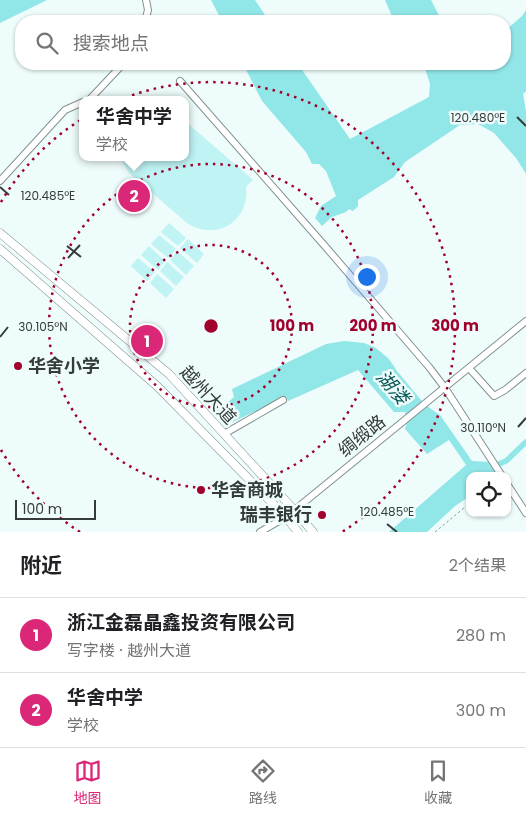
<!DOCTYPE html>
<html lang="zh">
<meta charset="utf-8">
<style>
body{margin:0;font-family:Poppins,"Noto Sans SC",sans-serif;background:#f2f2f2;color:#202124}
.controls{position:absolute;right:15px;bottom:15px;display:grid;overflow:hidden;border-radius:10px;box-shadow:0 1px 4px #0004}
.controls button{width:45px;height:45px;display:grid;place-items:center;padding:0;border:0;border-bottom:1px solid #e0e0e0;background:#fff;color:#202124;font:25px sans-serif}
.scale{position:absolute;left:15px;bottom:12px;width:81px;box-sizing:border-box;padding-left:5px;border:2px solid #353a3a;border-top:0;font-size:14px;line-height:18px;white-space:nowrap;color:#353a3a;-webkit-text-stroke:4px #eefcfc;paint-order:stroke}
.you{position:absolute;left:366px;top:276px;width:18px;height:18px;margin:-12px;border:4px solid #fff;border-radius:50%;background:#1a73e8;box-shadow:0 0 0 8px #1a73e833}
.badge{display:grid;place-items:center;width:32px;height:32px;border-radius:50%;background:#db2777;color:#fff;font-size:16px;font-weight:700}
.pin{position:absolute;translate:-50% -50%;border:2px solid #fff;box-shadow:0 1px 5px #0006}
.popup{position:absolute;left:79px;top:96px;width:110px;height:65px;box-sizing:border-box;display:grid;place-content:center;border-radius:10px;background:#fff;filter:drop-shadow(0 1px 4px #0005);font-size:16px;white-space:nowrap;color:#757577}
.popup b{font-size:19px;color:#202124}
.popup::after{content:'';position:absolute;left:50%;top:100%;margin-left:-10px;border:10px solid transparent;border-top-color:#fff}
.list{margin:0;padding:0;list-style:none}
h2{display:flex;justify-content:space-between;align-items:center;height:65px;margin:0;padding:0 20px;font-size:21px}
h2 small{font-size:16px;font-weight:400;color:#757577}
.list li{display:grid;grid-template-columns:32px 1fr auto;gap:15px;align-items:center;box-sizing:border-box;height:75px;padding:0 20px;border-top:1px solid #e0e0e0}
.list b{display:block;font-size:19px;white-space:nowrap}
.list p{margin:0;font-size:16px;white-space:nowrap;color:#757577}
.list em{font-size:16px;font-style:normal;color:#757577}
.icon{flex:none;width:28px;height:28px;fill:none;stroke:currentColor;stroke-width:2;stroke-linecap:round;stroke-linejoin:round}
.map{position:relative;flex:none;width:526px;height:532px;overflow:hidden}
.search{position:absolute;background:#fff;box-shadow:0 1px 4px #0004;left:15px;right:15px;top:15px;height:55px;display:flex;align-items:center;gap:12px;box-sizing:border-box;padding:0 18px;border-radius:20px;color:#757577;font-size:19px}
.sheet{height:215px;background:#fff}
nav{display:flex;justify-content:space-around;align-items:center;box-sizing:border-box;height:70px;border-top:1px solid #e0e0e0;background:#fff;font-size:14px;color:#757577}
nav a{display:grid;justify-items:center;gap:2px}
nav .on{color:#db2777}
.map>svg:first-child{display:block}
</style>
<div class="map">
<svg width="526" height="532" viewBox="0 0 526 532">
<rect width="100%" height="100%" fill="#eefcfc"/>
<path fill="#bff3f4" d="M185,121L253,180L246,187C250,221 216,242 187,223L129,173L121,159V157H185Z
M169,223L186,238L178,246L161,232Z
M159,235L176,249L168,258L151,244Z
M188,239L204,254L197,263L180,248Z
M149,246L165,261L158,270L141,255Z
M177,251L194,266L186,275L170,260Z
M138,258L155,272L147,281L131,266Z
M167,262L184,277L176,286L160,271Z
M157,274L174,289L166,298L150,283Z"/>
<path fill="#91e6e8" d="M0,0H47L0,23Z
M211,0H255L269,21H222Z
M385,0H431L442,21H394Z
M526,10V91L523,94L526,111V174L516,158L494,133L478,124L460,125L405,162L394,177L358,200V206L353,211L349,209L346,212L332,217L322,226L315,218L321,206L336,196L326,171L319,164H312L306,152L262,101L243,64H298L350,139L429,97L430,84L424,65L422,64H505V31L522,16Z
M344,341L364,343L376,348L389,359L397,371L421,400L431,409L440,415L472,461L491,462L498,472L495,476H470V496L455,506L427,532H389L466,465L449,440L427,454L405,429L407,423L405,412H394L358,370L288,401L286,397L235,421C226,423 223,419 217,412L234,397L232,389L326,344Z"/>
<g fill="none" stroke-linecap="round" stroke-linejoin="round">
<path stroke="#91e6e8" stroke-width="5.5" d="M492,467L506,461L526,442"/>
<g stroke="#849191" stroke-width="8">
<path id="minor" d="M145,21L148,10L146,0
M180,81L324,245L429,367L445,388L502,476
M88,100L90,99L123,64
M0,181L65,110L83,102
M469,368L494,396L505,390L526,373
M224,434L283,400
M507,484L526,513
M260,532L286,517L526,321"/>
</g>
<g stroke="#849191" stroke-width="9">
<path id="major" d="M0,233L169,374L294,510L313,532
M0,249L157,386L286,517L298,532"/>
</g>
<path stroke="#8f9898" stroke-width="1" stroke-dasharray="2.5 2.5" stroke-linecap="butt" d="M435,532L470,503"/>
<use href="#minor" stroke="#fff" stroke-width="6"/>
<use href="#major" stroke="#fff" stroke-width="8"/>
</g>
<path fill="none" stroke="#353a3a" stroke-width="2" d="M517,117L526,126M0,187L9,195M67,246L81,257M68,258L80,245M0,337L8,327M518,427L526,418M387,524L397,532"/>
<g fill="none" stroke="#a1012d" stroke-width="2.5" stroke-dasharray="2.5 5">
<circle cx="211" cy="326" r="81"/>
<circle cx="211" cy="326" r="162"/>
<path d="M80 532A244 244 0 0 1 1 450M1 202A244 244 0 1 1 342 532"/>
</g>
<g fill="#a1012d" stroke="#eefcfc" stroke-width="2">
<circle cx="18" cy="366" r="5"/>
<circle cx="201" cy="490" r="5"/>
<circle cx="322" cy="515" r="5"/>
</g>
<g text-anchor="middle" stroke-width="5" stroke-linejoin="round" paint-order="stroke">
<g font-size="18" font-weight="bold" fill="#353a3a" stroke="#eefcfc" text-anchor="start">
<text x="28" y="372">华舍小学</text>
<text x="211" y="496">华舍商城</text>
<text x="312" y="521" text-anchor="end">瑞丰银行</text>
</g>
<g font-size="18" fill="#353a3a" stroke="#eefcfc">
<text transform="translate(208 395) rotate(47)" y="6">越州大道</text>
<text transform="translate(362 436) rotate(-39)" y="6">绸缎路</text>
</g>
<g font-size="19" font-style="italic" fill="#085658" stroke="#eefcfc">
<text transform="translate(393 387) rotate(49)" y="7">湖溇</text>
</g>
</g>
<g font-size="12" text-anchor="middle" fill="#353a3a" stroke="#eefcfc" stroke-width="5" stroke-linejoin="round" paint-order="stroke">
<text x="478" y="122">120.480°E</text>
<text x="48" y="200">120.485°E</text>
<text x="43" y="331">30.105°N</text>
<text x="483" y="432">30.110°N</text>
<text x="387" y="516">120.485°E</text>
</g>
<circle cx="211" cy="326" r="8" fill="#a1012d" stroke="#eefcfc" stroke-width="2.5"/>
<g font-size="15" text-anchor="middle" font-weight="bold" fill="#a1012d" stroke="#eefcfc" stroke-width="5" stroke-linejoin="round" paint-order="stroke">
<text x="292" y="331">100 m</text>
<text x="373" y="331">200 m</text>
<text x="455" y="331">300 m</text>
</g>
</svg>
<div class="controls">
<button><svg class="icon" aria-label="locate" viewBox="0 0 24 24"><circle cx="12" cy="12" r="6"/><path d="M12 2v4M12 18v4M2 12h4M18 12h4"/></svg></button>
</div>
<div class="scale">100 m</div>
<div class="you"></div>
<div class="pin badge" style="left:147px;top:341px">1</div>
<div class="pin badge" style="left:134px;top:196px">2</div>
<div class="popup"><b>华舍中学</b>学校</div>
<div class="search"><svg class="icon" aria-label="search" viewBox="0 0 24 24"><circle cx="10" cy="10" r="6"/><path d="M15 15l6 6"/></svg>搜索地点</div>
</div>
<section class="sheet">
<h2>附近<small>2个结果</small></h2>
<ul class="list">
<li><span class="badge">1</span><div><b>浙江金磊晶鑫投资有限公司</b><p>写字楼 · 越州大道</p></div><em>280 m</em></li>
<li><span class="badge">2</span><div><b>华舍中学</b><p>学校</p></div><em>300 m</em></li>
</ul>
</section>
<nav>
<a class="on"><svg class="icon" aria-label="map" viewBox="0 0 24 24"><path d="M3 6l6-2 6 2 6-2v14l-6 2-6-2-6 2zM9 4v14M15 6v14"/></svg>地图</a>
<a><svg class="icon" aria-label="directions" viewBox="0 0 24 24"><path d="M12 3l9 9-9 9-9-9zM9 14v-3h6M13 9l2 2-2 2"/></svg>路线</a>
<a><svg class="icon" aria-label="saved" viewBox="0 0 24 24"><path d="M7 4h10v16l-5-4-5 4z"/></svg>收藏</a>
</nav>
